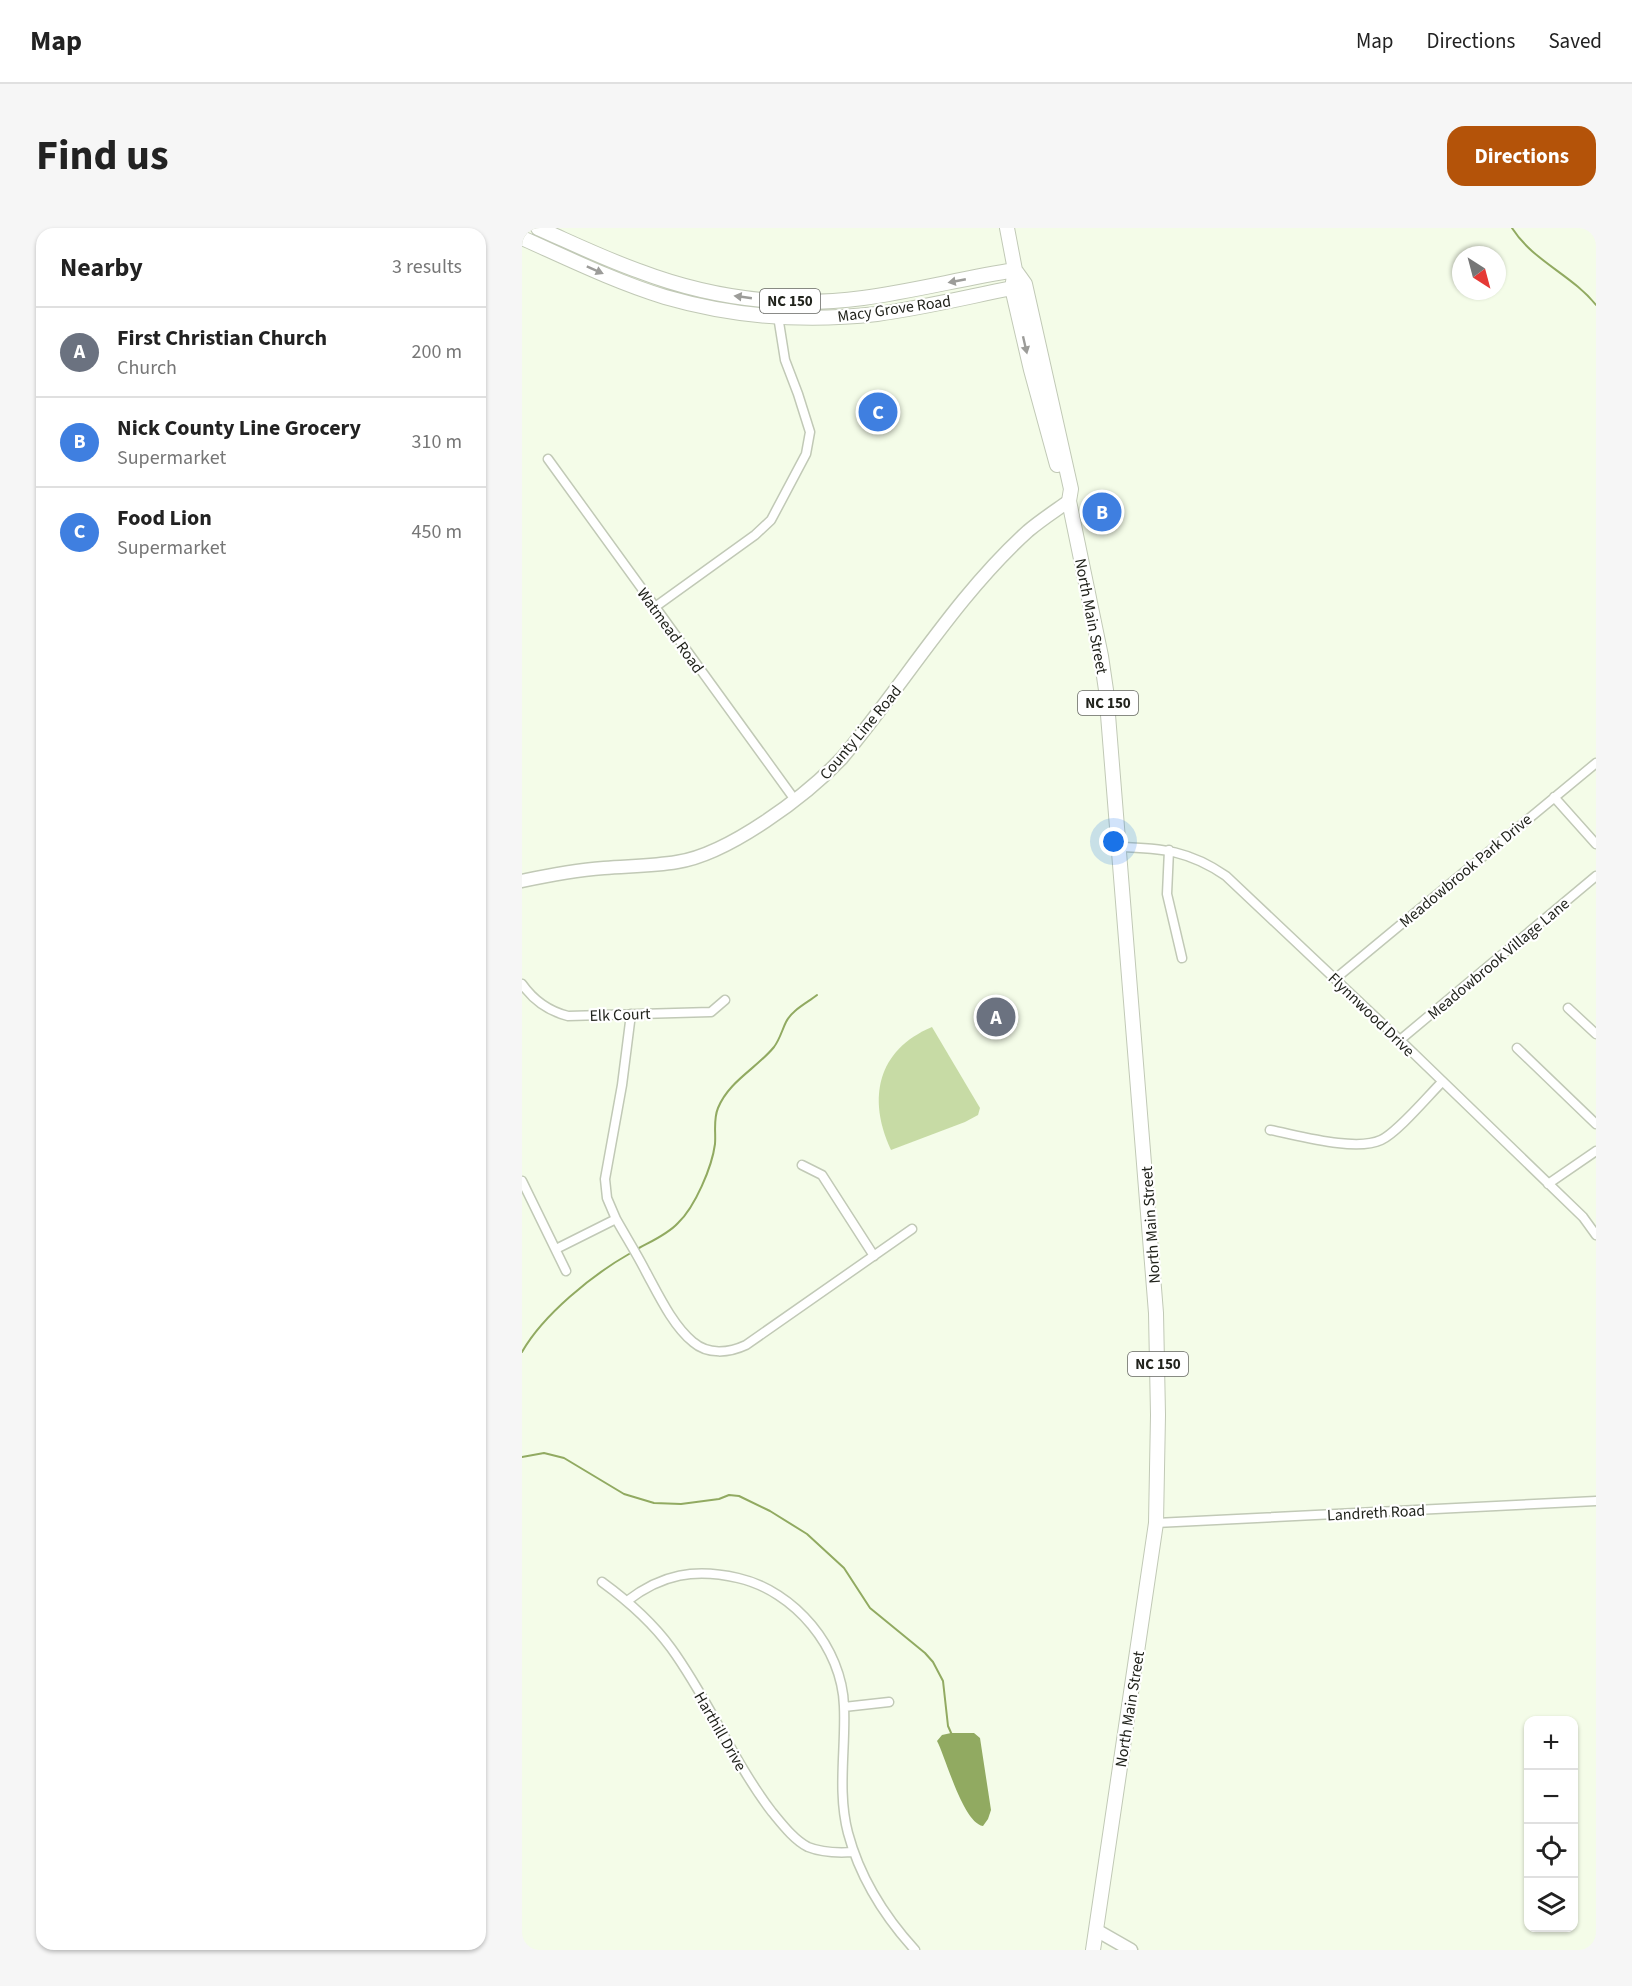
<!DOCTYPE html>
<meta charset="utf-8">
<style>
body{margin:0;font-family:"Source Sans 3",sans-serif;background:#f6f6f6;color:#222}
.controls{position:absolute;right:18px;bottom:18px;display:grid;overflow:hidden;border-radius:12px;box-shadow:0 2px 4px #0004}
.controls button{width:54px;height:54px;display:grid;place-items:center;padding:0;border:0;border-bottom:2px solid #e0e0e0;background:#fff;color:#222;font:30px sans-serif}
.compass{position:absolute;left:930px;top:18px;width:54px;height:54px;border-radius:50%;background:#fff;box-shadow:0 2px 4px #0004;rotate:144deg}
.you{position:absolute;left:592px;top:614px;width:21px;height:21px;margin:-15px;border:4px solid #fff;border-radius:50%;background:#1a73e8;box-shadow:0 0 0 9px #1a73e833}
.badge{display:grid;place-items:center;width:39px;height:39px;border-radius:50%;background:#b45309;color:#fff;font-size:20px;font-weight:700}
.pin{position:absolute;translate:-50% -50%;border:3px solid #fff;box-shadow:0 2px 6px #0006}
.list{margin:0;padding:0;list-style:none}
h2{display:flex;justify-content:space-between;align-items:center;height:78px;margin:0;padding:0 24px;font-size:26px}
h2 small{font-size:20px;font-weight:400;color:#767676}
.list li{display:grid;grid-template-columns:39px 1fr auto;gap:18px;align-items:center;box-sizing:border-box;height:90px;padding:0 24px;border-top:2px solid #e0e0e0}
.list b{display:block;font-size:22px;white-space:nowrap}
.list p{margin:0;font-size:20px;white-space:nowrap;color:#767676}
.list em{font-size:20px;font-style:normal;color:#767676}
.icon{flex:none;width:33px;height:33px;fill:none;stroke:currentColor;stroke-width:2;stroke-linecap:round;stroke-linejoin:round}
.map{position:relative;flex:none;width:1074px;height:1722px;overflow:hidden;border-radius:18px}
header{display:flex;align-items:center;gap:36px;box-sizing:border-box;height:84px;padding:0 30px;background:#fff;border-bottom:2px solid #e0e0e0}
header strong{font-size:28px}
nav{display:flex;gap:33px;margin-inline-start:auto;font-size:21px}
.intro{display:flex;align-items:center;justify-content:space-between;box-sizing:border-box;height:144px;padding:0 36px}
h1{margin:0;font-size:42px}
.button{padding:15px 27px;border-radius:18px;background:#b45309;color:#fff;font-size:21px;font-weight:700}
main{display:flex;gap:36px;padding:0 36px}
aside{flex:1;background:#fff;border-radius:18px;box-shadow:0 2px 4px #0004}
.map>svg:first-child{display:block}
</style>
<header>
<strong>Map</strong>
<nav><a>Map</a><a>Directions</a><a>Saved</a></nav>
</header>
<div class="intro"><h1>Find us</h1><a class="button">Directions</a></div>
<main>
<aside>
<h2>Nearby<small>3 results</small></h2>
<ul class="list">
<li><span class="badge" style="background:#6b7280">A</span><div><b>First Christian Church</b><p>Church</p></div><em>200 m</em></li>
<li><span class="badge" style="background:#3f7fe0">B</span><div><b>Nick County Line Grocery</b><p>Supermarket</p></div><em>310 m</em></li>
<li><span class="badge" style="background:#3f7fe0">C</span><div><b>Food Lion</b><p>Supermarket</p></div><em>450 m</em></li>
</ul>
</aside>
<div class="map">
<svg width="1074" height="1722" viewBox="0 0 1074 1722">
<rect width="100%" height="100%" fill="#f4fce8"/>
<path fill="#c7dba5" d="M410,799L458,880L456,887L443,894L369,922C345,871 355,822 410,799Z"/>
<path fill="#91aa61" d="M429,1505H452L458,1510L469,1582L466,1591L461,1598C441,1595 424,1530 415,1513L420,1507Z"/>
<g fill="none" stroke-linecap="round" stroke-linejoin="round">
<path stroke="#91aa61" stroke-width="2" d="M990,0C1011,33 1050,47 1074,77
M117,1020C130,1013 146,1006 156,995C173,979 190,939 193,916C194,904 191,892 196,880C207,853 235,840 252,819C258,811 260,802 264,794C270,782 285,775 295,767
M0,1124C21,1087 70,1047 107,1026
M0,1229L22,1225L42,1230L102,1266L132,1275L159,1276L197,1271L207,1267L217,1268L248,1283L285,1306L322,1340L348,1380L403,1425L411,1434L421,1453L426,1498L430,1507"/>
<g stroke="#c1c9b6" stroke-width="11">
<path id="street" d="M26,231L273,572
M133,379L233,307L249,292L284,226L288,204L276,166L263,132L256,88
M1032,569L1074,616
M597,619C640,620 668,623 704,648L883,817L1061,989L1074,1007
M647,622L645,666L660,730
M813,751L1074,535
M0,756C12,773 26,783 46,788L189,784L203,772
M1046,780L1074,806
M878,812L1074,648
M995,820L1074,896
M748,902C775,907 833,924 859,912C875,905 906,868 920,854
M280,937L300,947L352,1028
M0,953L44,1043
M1026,956L1074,923
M94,991L85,970L83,951L100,857L109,786
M34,1021L94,991C104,1009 115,1026 124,1044C136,1066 151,1098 171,1114C186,1127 207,1125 224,1117L390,1001
M634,1295L1074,1273
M80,1354C106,1373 130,1394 149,1420C187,1472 211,1533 250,1584C260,1596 272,1612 286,1619C301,1625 316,1625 331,1624
M105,1373C140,1346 173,1340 216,1350C273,1363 320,1420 322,1478C324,1520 315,1563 326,1605C338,1650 362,1688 393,1722
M322,1479L367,1474"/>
</g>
<g stroke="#c1c9b6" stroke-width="15">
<path id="secondary" d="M0,653C27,647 54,642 82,640C106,638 131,638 155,634C207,626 284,568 320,530C382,456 434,368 506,303C519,292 533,283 547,273
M574,1702L609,1722"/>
</g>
<g stroke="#c1c9b6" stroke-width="16">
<path id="primary" d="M16,0C50,15 83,31 117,43C188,70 265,80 341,70C392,63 442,50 493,42
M485,0L493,42L490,60L509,142L535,237
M0,10C47,31 94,54 143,69C212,89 285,94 355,86C400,80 445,69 490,60L503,56
M493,42L503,56L549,261L547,273L579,428L584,462L634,1085L636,1187L634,1295L571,1722"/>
</g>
<use href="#street" stroke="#fff" stroke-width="8"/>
<use href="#secondary" stroke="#fff" stroke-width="12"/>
<use href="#primary" stroke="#fff" stroke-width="14"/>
</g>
<defs><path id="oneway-solid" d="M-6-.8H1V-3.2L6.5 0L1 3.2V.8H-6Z" transform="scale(1.5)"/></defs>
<g fill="#9c9c99">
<use href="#oneway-solid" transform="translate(73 42) rotate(24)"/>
<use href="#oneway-solid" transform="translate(435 53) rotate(169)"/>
<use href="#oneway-solid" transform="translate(221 69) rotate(-172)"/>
<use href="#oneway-solid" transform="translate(503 117) rotate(77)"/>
</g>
<g text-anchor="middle" stroke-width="4.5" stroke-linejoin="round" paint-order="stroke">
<g fill="#fff" stroke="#646661" stroke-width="1.5">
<rect x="238" y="61" width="60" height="24" rx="4.5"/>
<rect x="556" y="463" width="60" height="24" rx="4.5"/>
<rect x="606" y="1124" width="60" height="24" rx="4.5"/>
</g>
<g font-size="15" font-weight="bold" fill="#22241d">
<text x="268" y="78">NC 150</text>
<text x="586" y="480">NC 150</text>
<text x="636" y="1141">NC 150</text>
</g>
<g font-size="16" fill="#22241d" stroke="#fff">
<text transform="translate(372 80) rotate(-8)" y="6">Macy Grove Road</text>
<text transform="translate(570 388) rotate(79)" y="6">North Main Street</text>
<text transform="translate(149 402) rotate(54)" y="6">Watmead Road</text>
<text transform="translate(338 504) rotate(-50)" y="6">County Line Road</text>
<text transform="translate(943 642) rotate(-40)" y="6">Meadowbrook Park Drive</text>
<text transform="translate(976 730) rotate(-40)" y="6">Meadowbrook Village Lane</text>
<text transform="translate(98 786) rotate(-2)" y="6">Elk Court</text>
<text transform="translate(850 786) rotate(44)" y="6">Flynnwood Drive</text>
<text transform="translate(628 997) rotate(-94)" y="6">North Main Street</text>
<text transform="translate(854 1284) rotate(-3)" y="6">Landreth Road</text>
<text transform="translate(607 1481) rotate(-81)" y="6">North Main Street</text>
<text transform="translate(199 1503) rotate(60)" y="6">Harthill Drive</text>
</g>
</g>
</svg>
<div class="controls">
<button>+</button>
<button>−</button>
<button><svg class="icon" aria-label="locate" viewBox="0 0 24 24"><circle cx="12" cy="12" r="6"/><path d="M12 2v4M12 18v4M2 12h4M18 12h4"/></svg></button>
<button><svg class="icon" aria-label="layers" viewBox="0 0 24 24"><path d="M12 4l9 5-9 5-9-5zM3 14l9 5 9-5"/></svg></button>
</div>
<svg class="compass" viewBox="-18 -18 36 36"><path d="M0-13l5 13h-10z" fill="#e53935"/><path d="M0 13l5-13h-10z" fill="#767676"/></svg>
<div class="you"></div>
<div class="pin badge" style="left:474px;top:789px;background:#6b7280">A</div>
<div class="pin badge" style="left:580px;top:284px;background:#3f7fe0">B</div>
<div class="pin badge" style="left:356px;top:184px;background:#3f7fe0">C</div>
</div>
</main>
